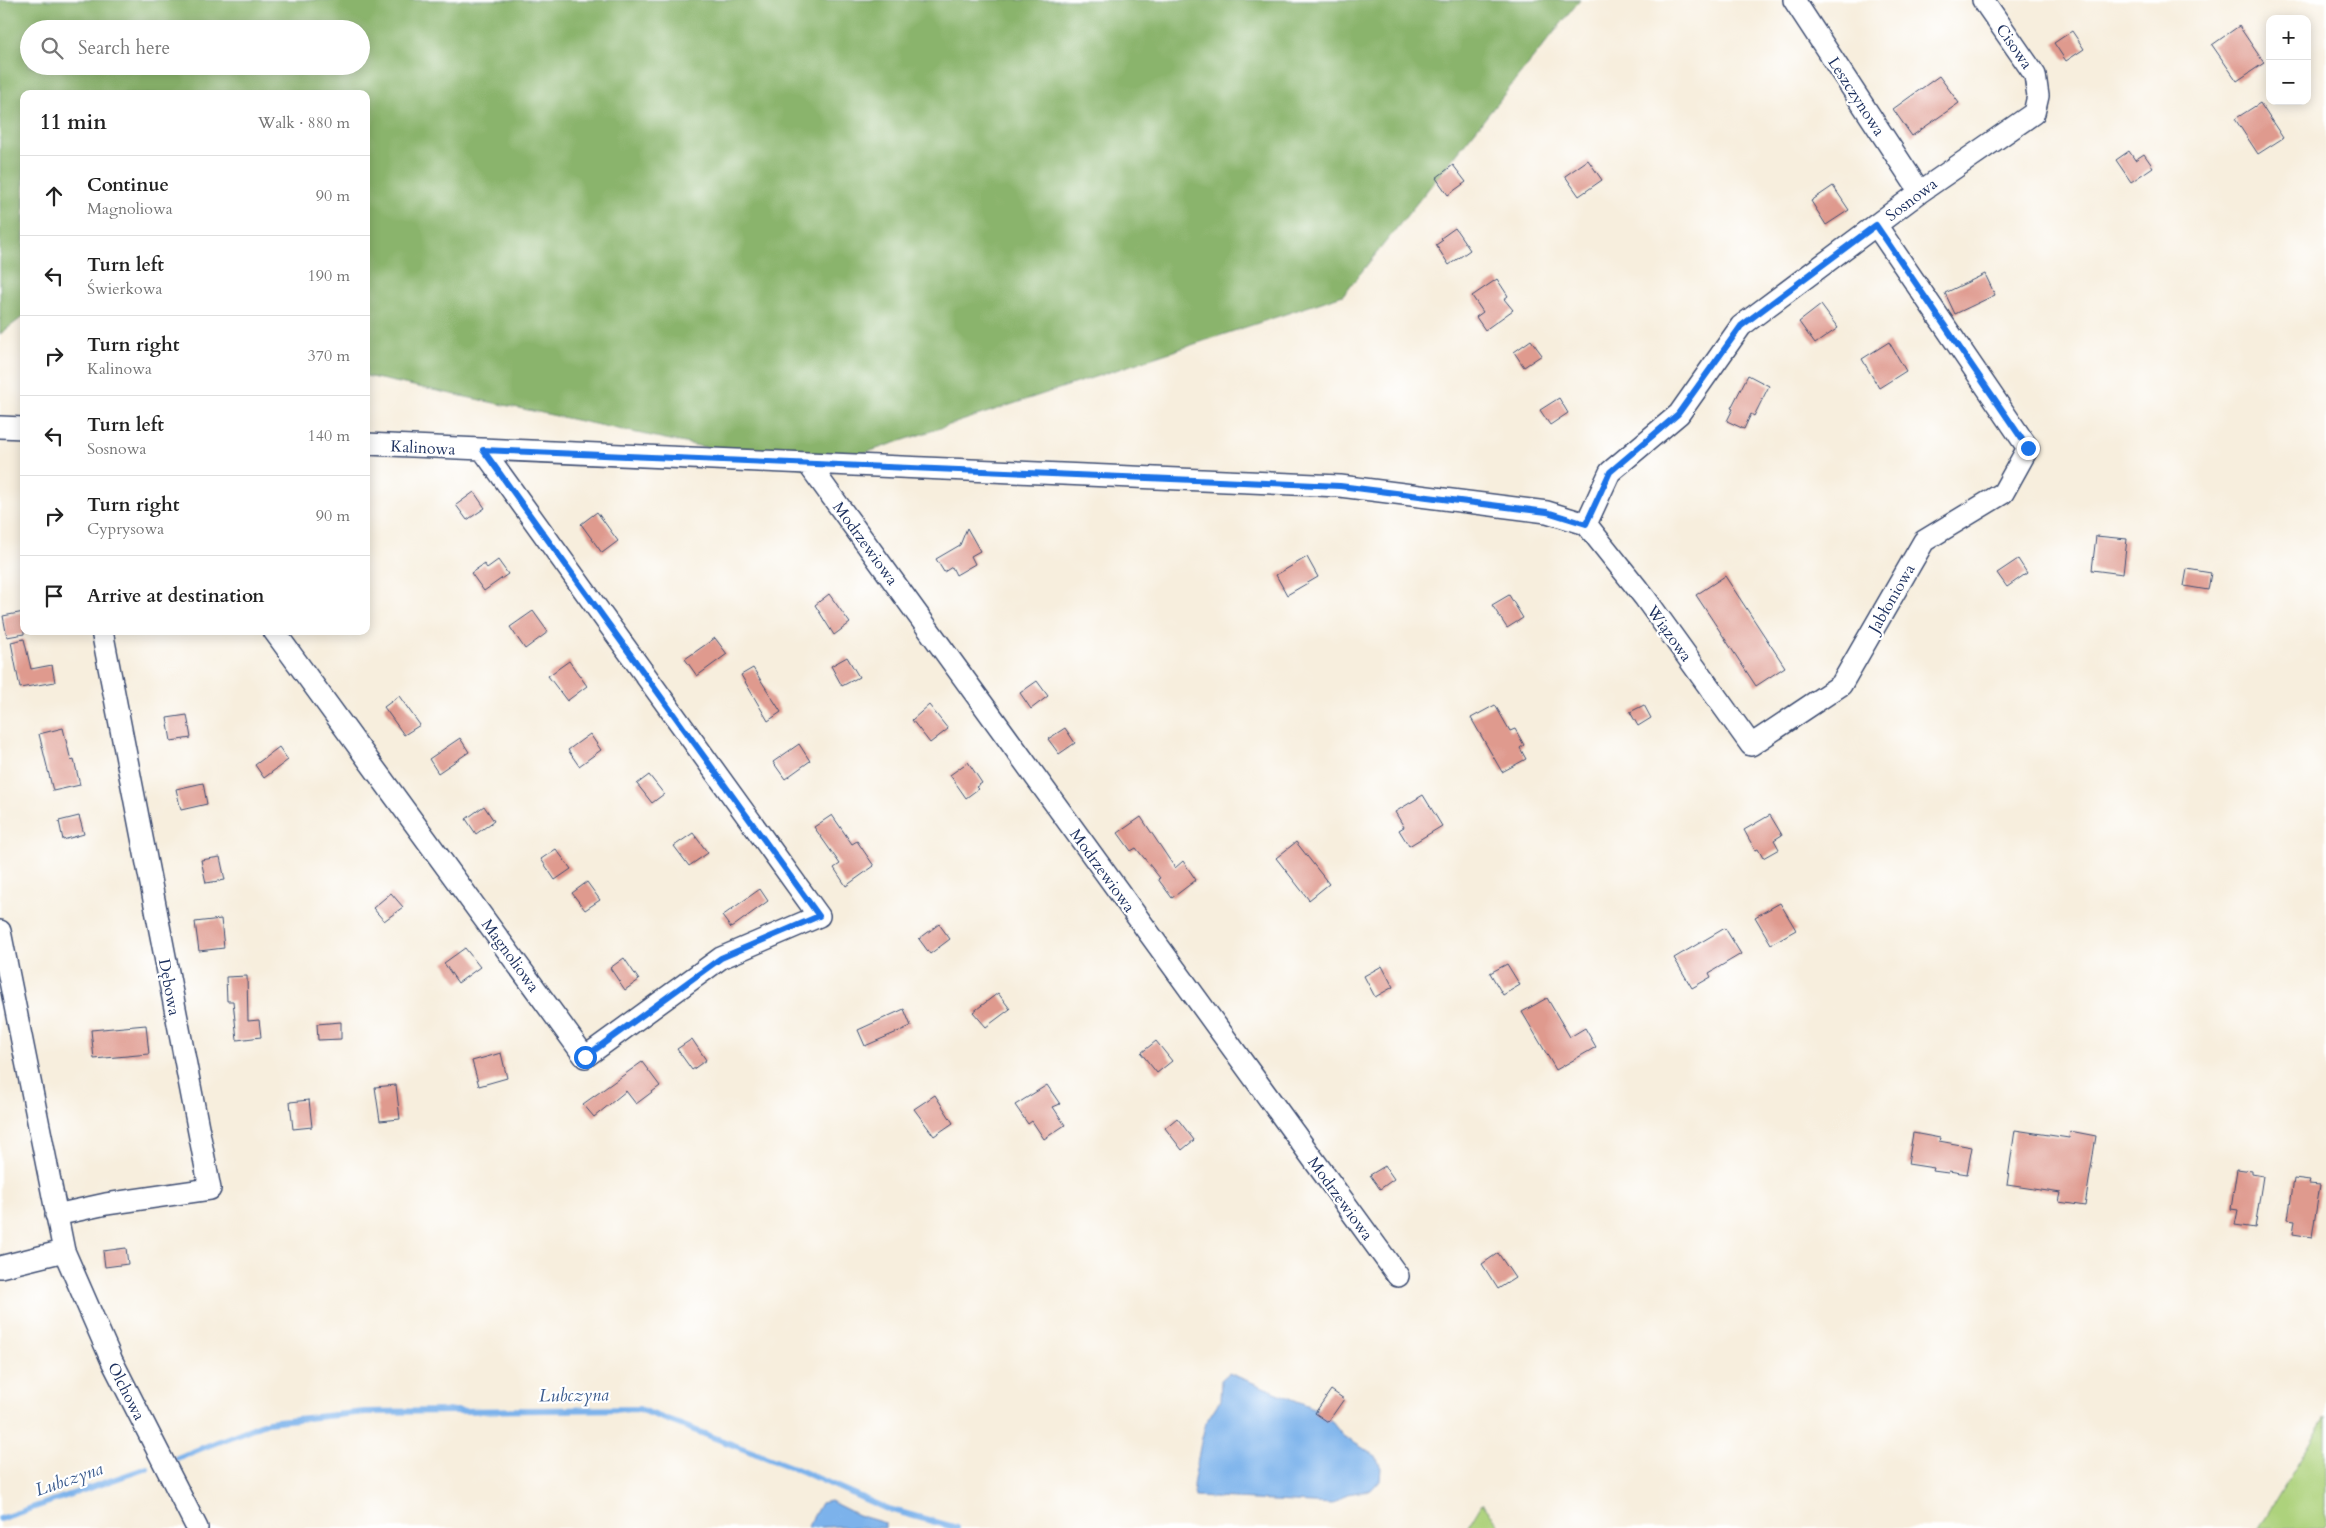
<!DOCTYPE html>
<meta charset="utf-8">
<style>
body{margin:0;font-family:Cardo,serif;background:#f2f2f2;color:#222}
.controls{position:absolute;right:15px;top:15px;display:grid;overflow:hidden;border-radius:10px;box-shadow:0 2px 12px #0003}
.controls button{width:45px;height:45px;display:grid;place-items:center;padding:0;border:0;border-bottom:1px solid #e0e0e0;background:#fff;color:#222;font:25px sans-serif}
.stop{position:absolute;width:15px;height:15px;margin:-11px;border:4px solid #1a73e8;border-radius:50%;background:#fff}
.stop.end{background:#1a73e8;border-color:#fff;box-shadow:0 1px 5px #0008}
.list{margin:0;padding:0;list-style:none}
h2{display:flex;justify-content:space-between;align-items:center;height:65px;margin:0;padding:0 20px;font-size:21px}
h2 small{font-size:16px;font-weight:400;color:#767676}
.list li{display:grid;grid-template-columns:32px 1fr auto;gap:15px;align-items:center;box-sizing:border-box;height:80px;padding:0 20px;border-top:1px solid #e0e0e0}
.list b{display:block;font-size:19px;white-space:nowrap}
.list p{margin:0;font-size:16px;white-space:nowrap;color:#767676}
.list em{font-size:16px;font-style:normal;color:#767676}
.icon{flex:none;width:28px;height:28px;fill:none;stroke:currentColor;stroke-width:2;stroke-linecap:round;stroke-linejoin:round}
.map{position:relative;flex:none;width:2326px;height:1528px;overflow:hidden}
.search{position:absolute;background:#fff;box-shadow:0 2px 12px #0003;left:20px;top:20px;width:350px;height:55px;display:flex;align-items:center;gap:12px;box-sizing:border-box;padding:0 18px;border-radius:28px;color:#767676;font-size:19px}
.panel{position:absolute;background:#fff;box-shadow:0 2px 12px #0003;left:20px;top:90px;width:350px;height:545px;border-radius:10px}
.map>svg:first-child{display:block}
</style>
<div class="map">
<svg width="2326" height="1528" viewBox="0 0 2326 1528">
<rect width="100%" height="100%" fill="#fff"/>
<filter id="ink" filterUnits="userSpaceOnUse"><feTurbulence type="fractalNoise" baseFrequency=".02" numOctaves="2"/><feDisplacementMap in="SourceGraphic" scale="10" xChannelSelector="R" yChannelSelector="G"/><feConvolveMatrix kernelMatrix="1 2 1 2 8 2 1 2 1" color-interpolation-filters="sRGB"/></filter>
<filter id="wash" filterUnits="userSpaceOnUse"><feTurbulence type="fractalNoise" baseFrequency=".0096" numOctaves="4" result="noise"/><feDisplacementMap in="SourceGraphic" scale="20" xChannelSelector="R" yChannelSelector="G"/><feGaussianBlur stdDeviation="1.12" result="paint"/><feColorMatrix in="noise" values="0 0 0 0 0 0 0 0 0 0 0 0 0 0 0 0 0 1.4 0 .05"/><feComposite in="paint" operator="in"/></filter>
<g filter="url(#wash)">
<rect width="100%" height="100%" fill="#f7eedd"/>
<path fill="#add27c" stroke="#64806d" d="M2326,1417V1523L2323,1528H2259Z
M1482,1503L1502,1528H1467Z"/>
<path fill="#8ab46c" stroke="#527265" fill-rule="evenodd" d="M0,0H1580L1343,295L813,470L366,376V94H24V316L0,334ZM29,29H361V66H29Z"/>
<path fill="#7cb2eb" stroke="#4c70a4" d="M1229,1373L1324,1412L1343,1436L1376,1456L1381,1468L1380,1480L1371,1490L1347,1494L1333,1504L1195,1497L1193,1485L1201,1442L1206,1422L1220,1400L1221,1380Z
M830,1501L858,1515L885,1523V1528H847L843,1526L807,1528L821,1503Z"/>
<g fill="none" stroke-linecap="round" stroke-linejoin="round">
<path stroke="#7cb2eb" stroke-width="6" d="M177,1458L268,1422L365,1412L639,1409L799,1470L885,1508L957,1528
M0,1519L147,1468"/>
</g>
<g id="blocks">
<path fill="#df9a8e" d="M2239,26L2264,63L2237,81L2212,45Z
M2072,31L2084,49L2066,61L2054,43Z
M1939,76L1959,103L1912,136L1893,109Z
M2260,103L2283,138L2258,154L2235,119Z
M2129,151L2135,160L2144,154L2153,167L2131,182L2116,160Z
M1588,160L1602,180L1579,196L1565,176Z
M1453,165L1466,182L1448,195L1436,178Z
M1833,186L1849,210L1826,225L1811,201Z
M1455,228L1470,250L1449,265L1436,245L1443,240L1441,238Z
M1985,274L1995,295L1955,314L1945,293Z
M1497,279L1508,296L1504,299L1513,310L1485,330L1476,317L1483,312L1472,296Z
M1821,305L1838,328L1815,344L1799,322Z
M1531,340L1542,355L1524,367L1514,352Z
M1889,342L1906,371L1879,388L1862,359Z
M1748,375L1769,386L1754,416L1751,414L1744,429L1727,421L1733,409L1731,408Z
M1559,398L1568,413L1550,425L1540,410Z
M474,492L485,508L467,520L456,505Z
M597,512L618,541L602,553L581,524Z
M967,528L980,551L971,556L975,564L956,575L952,567L944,572L936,559L960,545Z
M2096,536L2127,539L2123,574L2092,570Z
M1307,557L1318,577L1287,595L1276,575Z
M2018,559L2027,573L2007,587L1997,573Z
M498,560L508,574L484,591L471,573L484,564L487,568Z
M2187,569L2211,573L2208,590L2184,586Z
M1725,576L1785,667L1756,686L1696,595Z
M829,594L850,623L834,635L815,605Z
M1509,595L1523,618L1507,628L1492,605Z
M533,611L548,632L525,649L510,627Z
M24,612V634L7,637L3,616Z
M715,638L727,654L697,676L685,659Z
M24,639L31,669L52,665L55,682L20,688L11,642Z
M847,657L859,677L842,686L831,666Z
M569,661L587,686L567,701L548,676Z
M753,668L781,712L768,721L741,675Z
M1037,681L1048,696L1031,709L1020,693Z
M399,696L420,725L404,735L384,707Z
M929,705L948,729L930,743L912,720Z
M1495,705L1510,731L1515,729L1524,745L1520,748L1526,759L1502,772L1471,718Z
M1644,705L1651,718L1638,726L1630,712Z
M187,715L191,738L171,741L167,718Z
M63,728L71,761L74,760L80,785L53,791L39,734Z
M1065,728L1075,743L1059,754L1048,739Z
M590,734L601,750L579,766L568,750Z
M460,738L469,752L438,773L429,759Z
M799,744L810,761L785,779L773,762Z
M279,747L288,760L264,778L255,765Z
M968,762L982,783L976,787L978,789L966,798L950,775Z
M649,775L664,794L652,803L637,784Z
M203,783L207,804L181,810L176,789Z
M1423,795L1442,826L1409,846L1399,830L1404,827L1395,812Z
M484,806L494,821L476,834L466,819Z
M832,815L852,844L857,841L874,866L846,886L834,868L840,864L814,827Z
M1770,815L1782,835L1774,840L1779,849L1763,858L1758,849L1755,850L1744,830Z
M79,816L84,834L63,840L59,821Z
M1141,817L1175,868L1183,861L1196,880L1172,898L1158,879L1160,878L1136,848L1131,851L1118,833Z
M693,833L708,853L689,866L674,846Z
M1296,842L1329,884L1309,900L1276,858Z
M556,849L571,869L555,880L541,859Z
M220,857L225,880L206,883L201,860Z
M587,882L600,900L585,910L572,893Z
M760,889L768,901L731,928L722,916Z
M391,893L403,907L384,921L373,908Z
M1780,903L1796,930L1771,944L1755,917Z
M221,919L224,948L199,951L195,922Z
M939,924L950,939L930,954L919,939Z
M1725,928L1741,954L1709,973L1711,977L1692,988L1674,958Z
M465,948L480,967L458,983L444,963Z
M624,958L639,980L625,990L610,968Z
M1507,964L1520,985L1503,995L1490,973Z
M1382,966L1393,987L1375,997L1364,976Z
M247,976L248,1021L259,1020L261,1037L237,1040L233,1001H227L226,977Z
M998,993L1010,1009L986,1027L973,1012Z
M1547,998L1570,1037L1585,1028L1596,1047L1556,1070L1522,1012Z
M904,1009L911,1026L865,1046L858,1030Z
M341,1022V1039L318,1040L317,1024Z
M146,1025L149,1054L94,1059L91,1030Z
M692,1039L706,1060L692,1070L677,1049Z
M1156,1041L1172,1061L1157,1073L1141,1053Z
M501,1053L507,1078L479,1086L472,1061Z
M642,1062L660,1086L636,1104L626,1091L594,1117L583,1104Z
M396,1085L400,1119L380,1121L375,1087Z
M1047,1085L1060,1104L1053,1107L1065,1125L1044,1139L1032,1121L1028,1124L1015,1105Z
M935,1095L953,1123L934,1136L914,1109Z
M309,1100L312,1127L293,1129L290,1102Z
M1177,1118L1194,1140L1182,1150L1165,1128Z
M2015,1130L2069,1138L2070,1131L2096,1136L2085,1206L2059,1202L2061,1193L2007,1185Z
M1913,1133L1940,1138L1939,1141L1972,1147L1967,1174L1949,1171L1948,1173L1933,1171L1934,1168L1908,1164Z
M1385,1166L1394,1179L1380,1189L1370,1175Z
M2237,1169L2252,1171V1174L2263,1176L2255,1228L2235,1225L2238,1210L2231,1209Z
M2294,1179L2310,1181L2309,1184L2320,1185L2312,1237L2293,1234L2295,1220L2288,1219Z
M126,1248L128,1264L105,1267L103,1251Z
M1498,1253L1515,1278L1498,1289L1482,1264Z
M1331,1390L1344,1399L1328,1422L1315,1413Z"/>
</g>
</g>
<g filter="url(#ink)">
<use href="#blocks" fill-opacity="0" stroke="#3c4c71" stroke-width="1"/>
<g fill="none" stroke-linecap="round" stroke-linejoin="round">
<g stroke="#3c4c71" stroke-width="24">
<path id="minor" d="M1794,0L1920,192
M0,427L24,428
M366,444L1340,486L1547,512L1586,524
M809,465L1398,1276
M1586,524L1645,598L1751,745L1841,685L1924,541L2003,493L2028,448L1876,225
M1586,524L1610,472L1679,414L1741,326L1920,192L2034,113L2038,96L2035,75L1983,0
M274,631L585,1057L721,958L819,916L483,450
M0,931L64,1251L112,1361L197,1528
M56,1215L106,1204L210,1189L102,631
M0,1267L64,1251"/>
</g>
<use href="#minor" stroke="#fff" stroke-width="21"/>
</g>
</g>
<g fill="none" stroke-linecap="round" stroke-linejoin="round" filter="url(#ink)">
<path stroke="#1a73e8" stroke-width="6" d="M585,1057L721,958L819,916L483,450L1340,486L1547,512L1586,524L1610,472L1678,414L1741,326L1876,225L2028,448"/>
</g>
<g text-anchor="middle" stroke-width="4.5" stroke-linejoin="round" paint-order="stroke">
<g font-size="16" fill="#1b2f5e" stroke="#fff">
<text transform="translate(2015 46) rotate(55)" y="6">Cisowa</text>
<text transform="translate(1857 96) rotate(57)" y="6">Leszczynowa</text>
<text transform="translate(1911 199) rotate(-37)" y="6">Sosnowa</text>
<text transform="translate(423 447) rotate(3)" y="6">Kalinowa</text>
<text transform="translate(866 543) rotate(54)" y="6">Modrzewiowa</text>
<text transform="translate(1891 598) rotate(-60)" y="6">Jabłoniowa</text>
<text transform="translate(1670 633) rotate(54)" y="6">Wiązowa</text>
<text transform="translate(1103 870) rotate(54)" y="6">Modrzewiowa</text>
<text transform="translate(511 955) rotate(54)" y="6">Magnoliowa</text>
<text transform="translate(170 987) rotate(79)" y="6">Dębowa</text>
<text transform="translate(1341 1198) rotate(54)" y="6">Modrzewiowa</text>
<text transform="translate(127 1391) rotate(63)" y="6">Olchowa</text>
</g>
<g font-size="18" font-style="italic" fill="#3d5d8f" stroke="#fff">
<text transform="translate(574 1395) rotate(-1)" y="6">Lubczyna</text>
<text transform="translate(69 1479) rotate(-19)" y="6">Lubczyna</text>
</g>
</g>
</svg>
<div class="controls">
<button>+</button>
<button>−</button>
</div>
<div class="stop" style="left:585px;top:1057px"></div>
<div class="stop end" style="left:2028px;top:448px"></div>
<div class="search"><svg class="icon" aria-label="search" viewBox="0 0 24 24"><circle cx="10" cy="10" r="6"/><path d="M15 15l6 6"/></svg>Search here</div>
<section class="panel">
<h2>11 min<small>Walk · 880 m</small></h2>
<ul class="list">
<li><svg class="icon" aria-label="ahead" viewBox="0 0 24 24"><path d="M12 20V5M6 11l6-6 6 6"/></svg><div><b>Continue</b><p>Magnoliowa</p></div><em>90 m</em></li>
<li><svg class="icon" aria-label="left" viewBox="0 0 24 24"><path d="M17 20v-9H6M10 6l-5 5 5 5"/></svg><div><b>Turn left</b><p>Świerkowa</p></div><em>190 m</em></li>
<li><svg class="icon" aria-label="right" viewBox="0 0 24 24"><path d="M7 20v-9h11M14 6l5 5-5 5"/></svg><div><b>Turn right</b><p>Kalinowa</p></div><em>370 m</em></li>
<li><svg class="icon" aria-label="left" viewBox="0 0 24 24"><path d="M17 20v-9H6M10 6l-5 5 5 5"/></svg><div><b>Turn left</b><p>Sosnowa</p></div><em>140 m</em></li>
<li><svg class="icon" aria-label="right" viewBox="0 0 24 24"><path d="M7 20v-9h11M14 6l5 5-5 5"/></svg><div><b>Turn right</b><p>Cyprysowa</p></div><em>90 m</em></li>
<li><svg class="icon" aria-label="arrive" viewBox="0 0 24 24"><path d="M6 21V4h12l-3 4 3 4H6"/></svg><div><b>Arrive at destination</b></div></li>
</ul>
</section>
</div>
